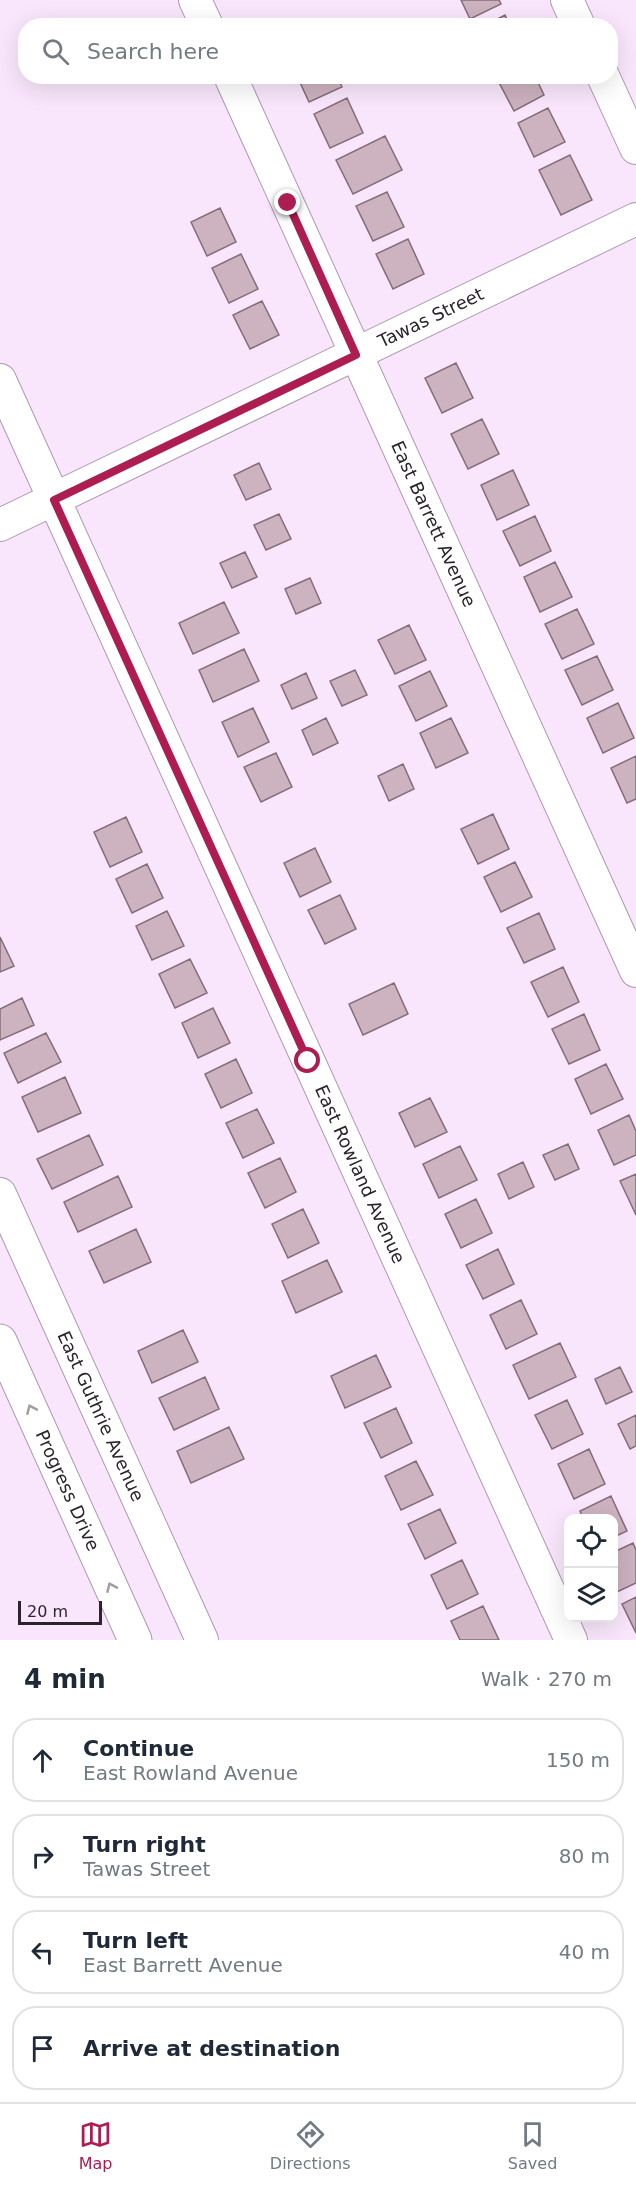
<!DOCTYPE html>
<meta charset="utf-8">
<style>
body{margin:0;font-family:"DejaVu Sans",sans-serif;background:#f6f6f7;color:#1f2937}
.controls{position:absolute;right:18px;bottom:18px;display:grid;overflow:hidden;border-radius:12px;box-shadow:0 6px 24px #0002}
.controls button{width:54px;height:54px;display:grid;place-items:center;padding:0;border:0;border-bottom:2px solid #e0e1e3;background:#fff;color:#1f2937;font:30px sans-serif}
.scale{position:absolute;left:18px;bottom:15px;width:84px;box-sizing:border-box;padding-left:6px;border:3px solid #2b242c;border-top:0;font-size:16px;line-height:21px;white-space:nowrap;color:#2b242c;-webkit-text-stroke:4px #f9e6fc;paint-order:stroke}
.stop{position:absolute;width:18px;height:18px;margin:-14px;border:4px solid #ad1d51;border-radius:50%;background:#fff}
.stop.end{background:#ad1d51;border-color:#fff;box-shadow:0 2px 6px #0008}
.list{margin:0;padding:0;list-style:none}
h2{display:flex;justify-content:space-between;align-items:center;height:78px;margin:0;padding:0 24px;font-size:26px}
h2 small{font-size:20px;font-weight:400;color:#747a83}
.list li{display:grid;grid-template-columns:39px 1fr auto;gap:18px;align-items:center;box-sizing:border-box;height:84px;margin:0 12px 12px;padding:0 12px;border:2px solid #e0e1e3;border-radius:24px}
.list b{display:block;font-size:22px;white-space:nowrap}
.list p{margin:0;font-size:20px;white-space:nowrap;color:#747a83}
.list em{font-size:20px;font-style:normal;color:#747a83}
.icon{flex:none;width:33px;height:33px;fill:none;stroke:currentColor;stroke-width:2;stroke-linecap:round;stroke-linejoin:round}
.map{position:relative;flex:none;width:636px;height:1640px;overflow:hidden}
.search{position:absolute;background:#fff;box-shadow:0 6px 24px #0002;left:18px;right:18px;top:18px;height:66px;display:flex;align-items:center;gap:15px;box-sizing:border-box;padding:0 21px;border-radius:24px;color:#747a83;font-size:22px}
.sheet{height:462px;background:#fff}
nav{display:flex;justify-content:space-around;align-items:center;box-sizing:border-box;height:84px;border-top:2px solid #e0e1e3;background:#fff;font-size:16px;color:#747a83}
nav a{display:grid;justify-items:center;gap:3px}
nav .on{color:#ad1d51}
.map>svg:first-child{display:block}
</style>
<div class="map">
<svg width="636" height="1640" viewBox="0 0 636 1640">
<rect width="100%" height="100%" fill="#f9e6fc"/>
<path fill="#cdb2c0" stroke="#846c78" stroke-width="1.5" d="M461,0H499L501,4L470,19Z
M505,15L510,26H484Z
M297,76H337L342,87L309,102Z
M535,76L544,95L514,111L496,77Z
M347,98L363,133L330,148L314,114Z
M548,108L565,142L534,157L518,123Z
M385,136L402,170L353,194L336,160Z
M570,155L592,200L561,215L539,170Z
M387,192L404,227L373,241L356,206Z
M220,208L236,242L207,256L191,222Z
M408,239L424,274L393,289L376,254Z
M241,254L258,289L229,303L212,268Z
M262,301L279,335L250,349L233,315Z
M456,363L473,398L442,413L425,378Z
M482,419L499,454L468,469L451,434Z
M259,463L271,489L246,500L234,475Z
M513,470L529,505L497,520L481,485Z
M279,514L291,539L266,550L254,525Z
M535,516L551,551L520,566L503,531Z
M245,552L257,577L232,588L220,563Z
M555,562L572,597L540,612L524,577Z
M310,578L321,603L296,614L285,589Z
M224,602L239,633L193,654L179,623Z
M577,609L594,644L562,659L545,624Z
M409,625L426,660L395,674L378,640Z
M244,649L259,681L213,702L199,670Z
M597,656L613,690L582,705L565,670Z
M355,670L367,695L342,706L330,681Z
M430,671L447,706L416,721L399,686Z
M306,673L317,698L292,709L281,685Z
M618,703L634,738L603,753L587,718Z
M253,708L269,742L238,757L222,722Z
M326,718L338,743L313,755L302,730Z
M451,718L468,753L436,768L420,733Z
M276,753L292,787L261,802L244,767Z
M636,756V799L627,803L611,768Z
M403,764L414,789L389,801L378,776Z
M493,814L509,849L478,864L461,829Z
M126,817L142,852L110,867L94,832Z
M315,848L331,882L300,897L284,863Z
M515,862L532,897L501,912L484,877Z
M147,864L163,898L132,913L116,879Z
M340,895L356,929L325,944L308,910Z
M167,911L184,946L152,960L136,926Z
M539,913L555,949L524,963L507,928Z
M0,937L14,966L0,972Z
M190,959L207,993L175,1008L159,974Z
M563,967L579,1002L548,1017L531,982Z
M394,983L408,1014L363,1035L349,1004Z
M22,998L34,1025L0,1040V1009Z
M213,1008L230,1043L198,1058L182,1023Z
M584,1014L600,1050L569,1064L552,1029Z
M46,1033L61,1062L18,1083L4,1053Z
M236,1059L252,1093L221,1108L205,1074Z
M606,1064L623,1099L591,1114L575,1079Z
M65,1077L81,1113L38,1132L22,1097Z
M430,1098L447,1132L415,1147L399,1113Z
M257,1109L274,1143L243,1158L226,1123Z
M629,1115L636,1131V1155L614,1165L598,1130Z
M89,1135L103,1165L52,1189L37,1159Z
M568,1144L579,1169L555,1180L543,1155Z
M460,1146L477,1180L439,1198L423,1164Z
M280,1158L296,1192L265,1208L248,1173Z
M523,1162L534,1187L509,1199L498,1174Z
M636,1174V1215L620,1181Z
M118,1176L132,1207L78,1232L64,1202Z
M476,1199L492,1233L461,1248L445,1214Z
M303,1209L319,1243L288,1258L272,1224Z
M136,1229L151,1262L104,1283L89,1251Z
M498,1249L514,1284L483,1299L466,1265Z
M327,1260L342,1292L296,1313L282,1281Z
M521,1300L537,1334L506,1349L490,1315Z
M183,1330L198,1362L152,1383L138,1351Z
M560,1343L576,1377L529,1399L513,1365Z
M376,1355L391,1387L345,1408L331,1376Z
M620,1367L632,1392L606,1404L595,1379Z
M205,1377L219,1409L174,1430L159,1398Z
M567,1400L583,1434L552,1449L535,1415Z
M396,1408L412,1443L381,1458L364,1423Z
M636,1415V1446L630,1449L618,1424Z
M229,1427L244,1459L191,1483L177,1451Z
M589,1449L605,1484L574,1499L558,1464Z
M416,1461L433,1495L401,1510L385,1476Z
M611,1496L627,1531L614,1537V1518H583L580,1511Z
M440,1509L456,1543L425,1559L408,1524Z
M633,1543L636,1550V1583L617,1592L614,1584V1552Z
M462,1560L478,1594L447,1609L431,1575Z
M636,1597V1633L622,1604Z
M483,1606L499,1640H460L451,1621Z"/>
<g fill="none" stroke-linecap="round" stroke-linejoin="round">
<g stroke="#ab99ae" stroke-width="34">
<g id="street">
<path d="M195,0L207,26"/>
<path d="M567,0L579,26"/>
<path id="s1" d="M230,76L636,971"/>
<path d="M603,76L636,148"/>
<path id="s2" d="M0,380L571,1640"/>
<path id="s3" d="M0,525L636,219"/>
<path id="s4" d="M0,1194L202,1640"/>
</g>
</g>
<g stroke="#ab99ae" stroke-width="35">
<g id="secondary">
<path id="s5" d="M0,1341L135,1640"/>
</g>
</g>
<use href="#street" stroke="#fff" stroke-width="32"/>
<use href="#secondary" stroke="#fff" stroke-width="33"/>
</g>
<defs><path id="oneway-chevron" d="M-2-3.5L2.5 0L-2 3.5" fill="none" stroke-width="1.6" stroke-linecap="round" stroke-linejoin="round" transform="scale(1.5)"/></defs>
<g stroke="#a09ca0">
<use href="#oneway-chevron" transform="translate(31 1409) rotate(-114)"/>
<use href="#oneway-chevron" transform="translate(111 1587) rotate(-114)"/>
</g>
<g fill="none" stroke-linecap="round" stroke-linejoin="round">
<path stroke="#ad1d51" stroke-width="8" d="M288,203L356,355L54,500L308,1061"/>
</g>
<g text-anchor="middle" stroke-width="5" stroke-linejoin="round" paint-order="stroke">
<g font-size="18" fill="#2b242c" stroke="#f9e6fc">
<text dy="6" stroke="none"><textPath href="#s3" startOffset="478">Tawas Street</textPath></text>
<text dy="6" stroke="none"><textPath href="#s1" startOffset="492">East Barrett Avenue</textPath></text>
<text dy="6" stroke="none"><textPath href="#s2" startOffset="872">East Rowland Avenue</textPath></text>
<text dy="6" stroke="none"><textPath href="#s4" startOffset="244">East Guthrie Avenue</textPath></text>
<text dy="6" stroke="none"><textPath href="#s5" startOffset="164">Progress Drive</textPath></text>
</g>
</g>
</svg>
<div class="controls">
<button><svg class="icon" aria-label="locate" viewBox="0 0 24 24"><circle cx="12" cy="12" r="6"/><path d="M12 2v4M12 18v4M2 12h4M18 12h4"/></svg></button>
<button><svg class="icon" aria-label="layers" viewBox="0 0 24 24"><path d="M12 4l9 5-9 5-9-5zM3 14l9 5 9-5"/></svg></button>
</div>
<div class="scale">20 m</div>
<div class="stop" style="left:308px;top:1061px"></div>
<div class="stop end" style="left:288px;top:203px"></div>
<div class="search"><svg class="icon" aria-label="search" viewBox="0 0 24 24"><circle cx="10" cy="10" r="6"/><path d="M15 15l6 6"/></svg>Search here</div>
</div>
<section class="sheet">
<h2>4 min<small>Walk · 270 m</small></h2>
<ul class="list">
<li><svg class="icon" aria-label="ahead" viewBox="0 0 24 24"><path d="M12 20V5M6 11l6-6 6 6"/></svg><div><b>Continue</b><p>East Rowland Avenue</p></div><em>150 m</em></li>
<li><svg class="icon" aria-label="right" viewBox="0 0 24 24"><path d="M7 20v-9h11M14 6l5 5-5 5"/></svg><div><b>Turn right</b><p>Tawas Street</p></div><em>80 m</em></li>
<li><svg class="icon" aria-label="left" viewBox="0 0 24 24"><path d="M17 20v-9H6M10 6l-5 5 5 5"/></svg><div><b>Turn left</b><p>East Barrett Avenue</p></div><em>40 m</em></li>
<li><svg class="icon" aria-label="arrive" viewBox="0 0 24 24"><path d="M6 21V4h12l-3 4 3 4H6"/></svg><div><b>Arrive at destination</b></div></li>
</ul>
</section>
<nav>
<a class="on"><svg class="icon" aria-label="map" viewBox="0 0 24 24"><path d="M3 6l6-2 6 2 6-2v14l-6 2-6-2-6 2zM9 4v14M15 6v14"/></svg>Map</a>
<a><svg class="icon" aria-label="directions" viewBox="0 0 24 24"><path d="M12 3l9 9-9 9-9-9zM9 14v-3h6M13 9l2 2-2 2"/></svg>Directions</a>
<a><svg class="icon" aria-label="saved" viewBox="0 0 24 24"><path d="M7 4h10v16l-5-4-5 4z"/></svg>Saved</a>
</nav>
